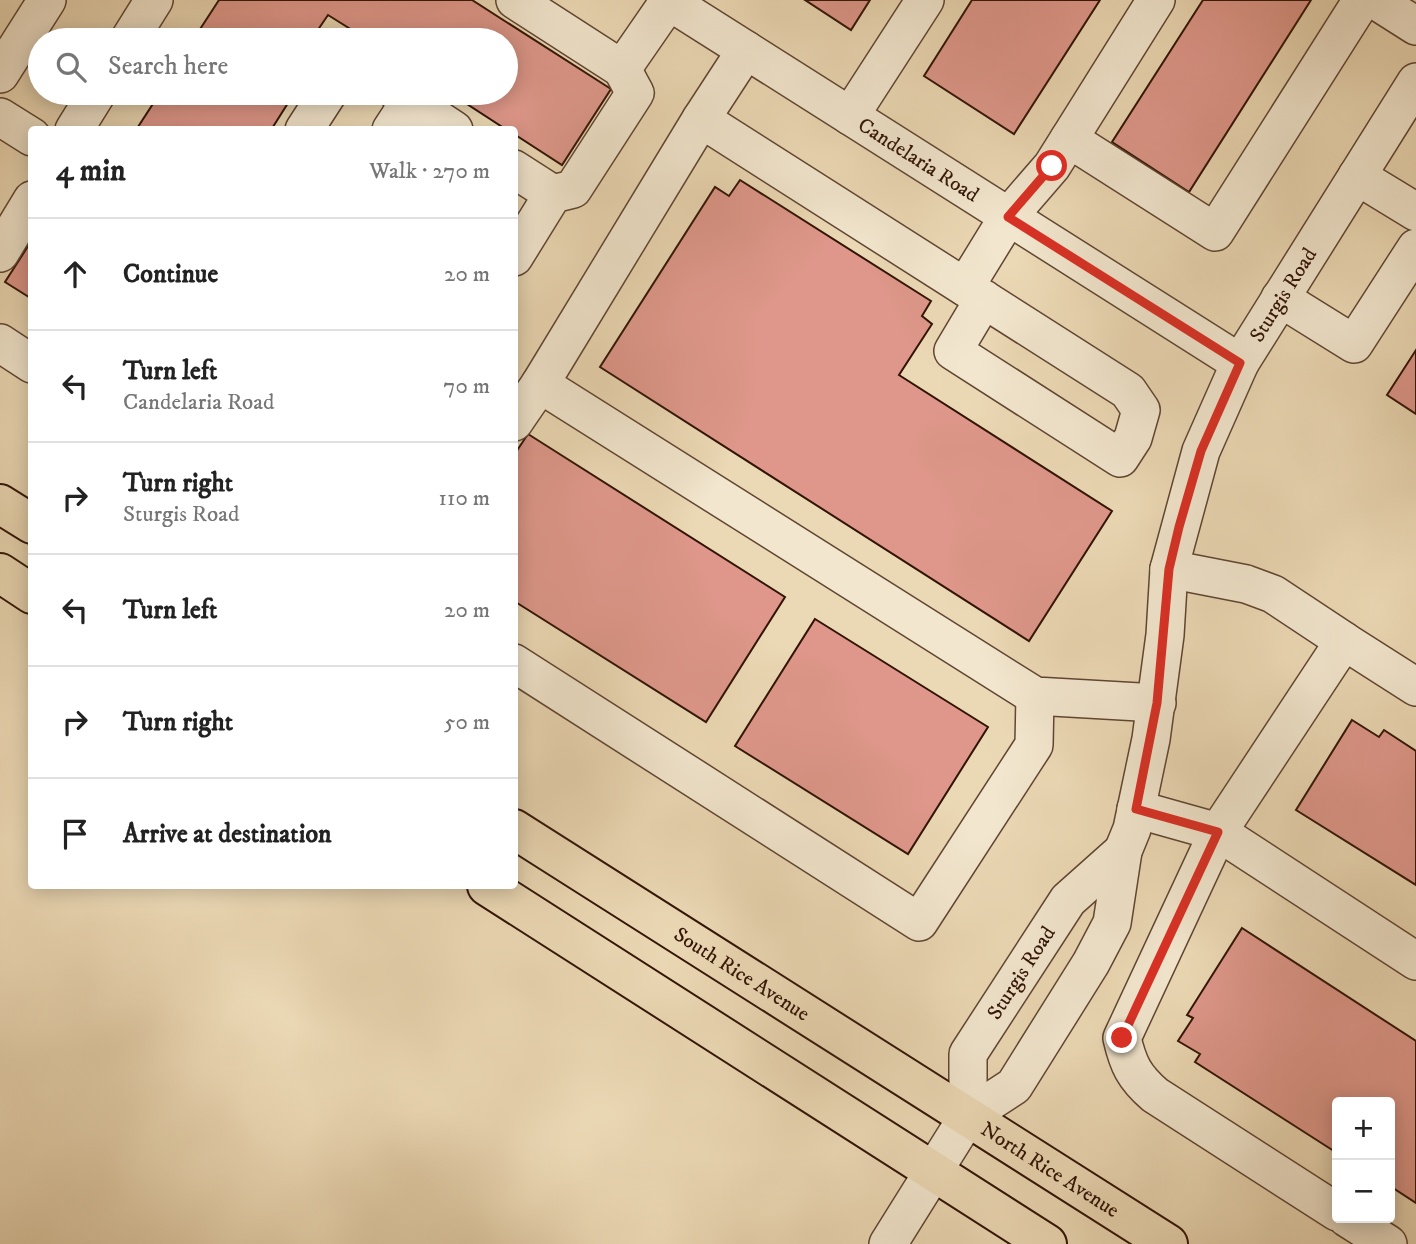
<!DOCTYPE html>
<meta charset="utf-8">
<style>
body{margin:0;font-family:"IM FELL DW Pica",serif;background:#f2f2f2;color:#222}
.controls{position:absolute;right:21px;bottom:21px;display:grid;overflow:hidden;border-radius:7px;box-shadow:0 4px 18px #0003}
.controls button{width:63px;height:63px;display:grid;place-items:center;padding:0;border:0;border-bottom:2px solid #e0e0e0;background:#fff;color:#222;font:35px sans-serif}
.stop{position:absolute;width:21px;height:21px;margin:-16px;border:5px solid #d93025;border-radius:50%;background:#fff}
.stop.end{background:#d93025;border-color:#fff;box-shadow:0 2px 7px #0008}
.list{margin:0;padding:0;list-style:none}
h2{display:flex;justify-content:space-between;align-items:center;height:91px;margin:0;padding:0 28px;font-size:30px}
h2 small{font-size:23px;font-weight:400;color:#767676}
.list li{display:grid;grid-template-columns:46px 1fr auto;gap:21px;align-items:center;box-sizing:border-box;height:112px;padding:0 28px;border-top:2px solid #e0e0e0}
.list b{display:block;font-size:26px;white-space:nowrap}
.list p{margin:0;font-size:23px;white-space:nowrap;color:#767676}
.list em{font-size:23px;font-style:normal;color:#767676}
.icon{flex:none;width:38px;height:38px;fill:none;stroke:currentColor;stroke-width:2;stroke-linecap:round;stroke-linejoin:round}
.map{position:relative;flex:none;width:1416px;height:1244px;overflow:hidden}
.search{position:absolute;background:#fff;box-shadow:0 4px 18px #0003;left:28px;top:28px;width:490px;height:77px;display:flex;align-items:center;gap:18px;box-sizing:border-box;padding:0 24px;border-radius:38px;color:#767676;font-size:26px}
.panel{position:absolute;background:#fff;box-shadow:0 4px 18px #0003;left:28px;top:126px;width:490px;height:763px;border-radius:7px}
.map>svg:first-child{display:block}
</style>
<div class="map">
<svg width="1416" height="1244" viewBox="0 0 1416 1244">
<rect width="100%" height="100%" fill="#ebd8b4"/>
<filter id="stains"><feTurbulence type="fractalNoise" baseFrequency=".00286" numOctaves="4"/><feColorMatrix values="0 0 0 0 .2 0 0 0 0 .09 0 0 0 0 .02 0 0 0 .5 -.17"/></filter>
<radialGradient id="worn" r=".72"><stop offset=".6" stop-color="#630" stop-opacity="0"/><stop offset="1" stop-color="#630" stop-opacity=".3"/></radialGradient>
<path fill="#de978a" stroke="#321406" stroke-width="2" d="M219,0H472L611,89L562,165L514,134V130H507L450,93H506V40H368L328,15L311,40H193Z
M805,0H870L851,30Z
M972,0H1100L1014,134L924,76Z
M1203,0H1311L1189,192L1112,142Z
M160,93H278L276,95L288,103L271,130H136Z
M740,180L931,301L922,316L932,324L899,375L1112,511L1029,641L600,367L715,187L729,196Z
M32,240V299L5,282Z
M1416,350V414L1387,395Z
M528,434L785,597L706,722L514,601V455Z
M815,619L988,727L908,854L735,746Z
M1352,720L1379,737L1384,730L1416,751V885L1296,810Z
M1242,928L1416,1041V1203L1390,1186V1102H1337V1153L1195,1062L1200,1054L1178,1041L1193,1018L1187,1015Z"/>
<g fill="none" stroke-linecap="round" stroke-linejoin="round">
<g stroke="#604532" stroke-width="40">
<g id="minor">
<path id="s1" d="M667,0L1240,363"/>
<path d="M1375,0L1416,26"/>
<path d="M129,40L154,0"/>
<path d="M746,50L701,119L1128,391L1141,410L1133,438L1120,458L953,351L984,299"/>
<path d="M622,69L669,1"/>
<path d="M0,74L47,0"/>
<path d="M398,93L454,130"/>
<path d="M850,116L925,0"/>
<path d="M0,117L32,137"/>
<path d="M701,119L540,384L1035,696L1157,703"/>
<path d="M74,130L97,93"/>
<path d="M304,130L328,93"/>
<path d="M391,130L410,101"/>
<path d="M1069,139L1215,232L1362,0"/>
<path d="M514,169L553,194"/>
<path d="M1357,176L1416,212"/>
<path d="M0,253L32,200"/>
<path d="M514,257L553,194L573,189L635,93L622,69L515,0"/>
<path d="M965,287L1008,217L1052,166L1156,0"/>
<path d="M1280,298L1354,344L1416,248"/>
<path d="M0,343L32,364"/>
<path d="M514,422L540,384"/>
<path d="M1169,569L1246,584L1273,594L1344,641L1218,832L1416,961"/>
<path d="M1344,641L1416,687"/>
<path d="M514,663L919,922L1034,745L1035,696"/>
<path d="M1136,809L1218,832L1122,1038C1128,1064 1134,1077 1155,1095L1337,1212"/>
<path id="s2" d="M968,1116V1054L1068,900L1123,851"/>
<path d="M1347,1218L1388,1244"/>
<path id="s3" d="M888,1244L968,1116L1014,1086L1091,963L1112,923L1123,851L1132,829L1151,739L1165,635L1169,569L1201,451L1240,363L1416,82"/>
</g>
</g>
<g stroke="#321406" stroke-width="42">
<g id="highway">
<path d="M0,504L32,524"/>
<path d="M0,573L32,594"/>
<path id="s4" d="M514,829L1168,1244"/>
<path d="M487,886L1047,1244"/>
</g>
</g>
<use href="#minor" stroke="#f2e6ce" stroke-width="37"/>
<use href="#highway" stroke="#ebd8b4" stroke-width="38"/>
</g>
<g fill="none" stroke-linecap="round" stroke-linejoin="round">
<path stroke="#d93025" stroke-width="9" d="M1052,166L1008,217L1240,363L1201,451L1179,527L1169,569L1157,703L1136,809L1218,832L1122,1038"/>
</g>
<g text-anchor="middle" stroke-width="5" stroke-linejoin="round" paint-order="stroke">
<g font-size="21" fill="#321406" stroke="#f2e6ce">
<text dy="7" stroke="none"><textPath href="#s1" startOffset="298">Candelaria Road</textPath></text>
<text dy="7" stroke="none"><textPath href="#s3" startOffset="1055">Sturgis Road</textPath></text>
<text dy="7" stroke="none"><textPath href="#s2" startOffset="159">Sturgis Road</textPath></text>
<text dy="7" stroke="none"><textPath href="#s4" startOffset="270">South Rice Avenue</textPath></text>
<text dy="7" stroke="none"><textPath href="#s4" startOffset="635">North Rice Avenue</textPath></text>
</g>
</g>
<rect width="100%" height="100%" filter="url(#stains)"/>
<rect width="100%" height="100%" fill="url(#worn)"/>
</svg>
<div class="controls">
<button>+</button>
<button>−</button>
</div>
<div class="stop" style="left:1052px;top:166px"></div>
<div class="stop end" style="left:1122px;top:1038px"></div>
<div class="search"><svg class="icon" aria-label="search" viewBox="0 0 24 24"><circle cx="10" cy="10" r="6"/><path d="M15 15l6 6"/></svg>Search here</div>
<section class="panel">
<h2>4 min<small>Walk · 270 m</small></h2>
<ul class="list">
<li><svg class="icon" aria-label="ahead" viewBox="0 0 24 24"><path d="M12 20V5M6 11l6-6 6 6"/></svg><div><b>Continue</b></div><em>20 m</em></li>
<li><svg class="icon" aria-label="left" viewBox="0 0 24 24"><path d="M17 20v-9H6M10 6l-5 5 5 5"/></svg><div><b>Turn left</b><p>Candelaria Road</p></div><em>70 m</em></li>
<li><svg class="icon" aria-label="right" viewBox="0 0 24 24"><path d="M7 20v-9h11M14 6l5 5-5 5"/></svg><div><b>Turn right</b><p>Sturgis Road</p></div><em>110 m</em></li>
<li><svg class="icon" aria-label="left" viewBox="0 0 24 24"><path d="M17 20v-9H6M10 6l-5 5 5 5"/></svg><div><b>Turn left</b></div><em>20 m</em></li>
<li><svg class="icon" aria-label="right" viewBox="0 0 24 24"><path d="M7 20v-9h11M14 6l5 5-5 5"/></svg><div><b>Turn right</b></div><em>50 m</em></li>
<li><svg class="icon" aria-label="arrive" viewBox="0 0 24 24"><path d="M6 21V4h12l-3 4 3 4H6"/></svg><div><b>Arrive at destination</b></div></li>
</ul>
</section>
</div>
